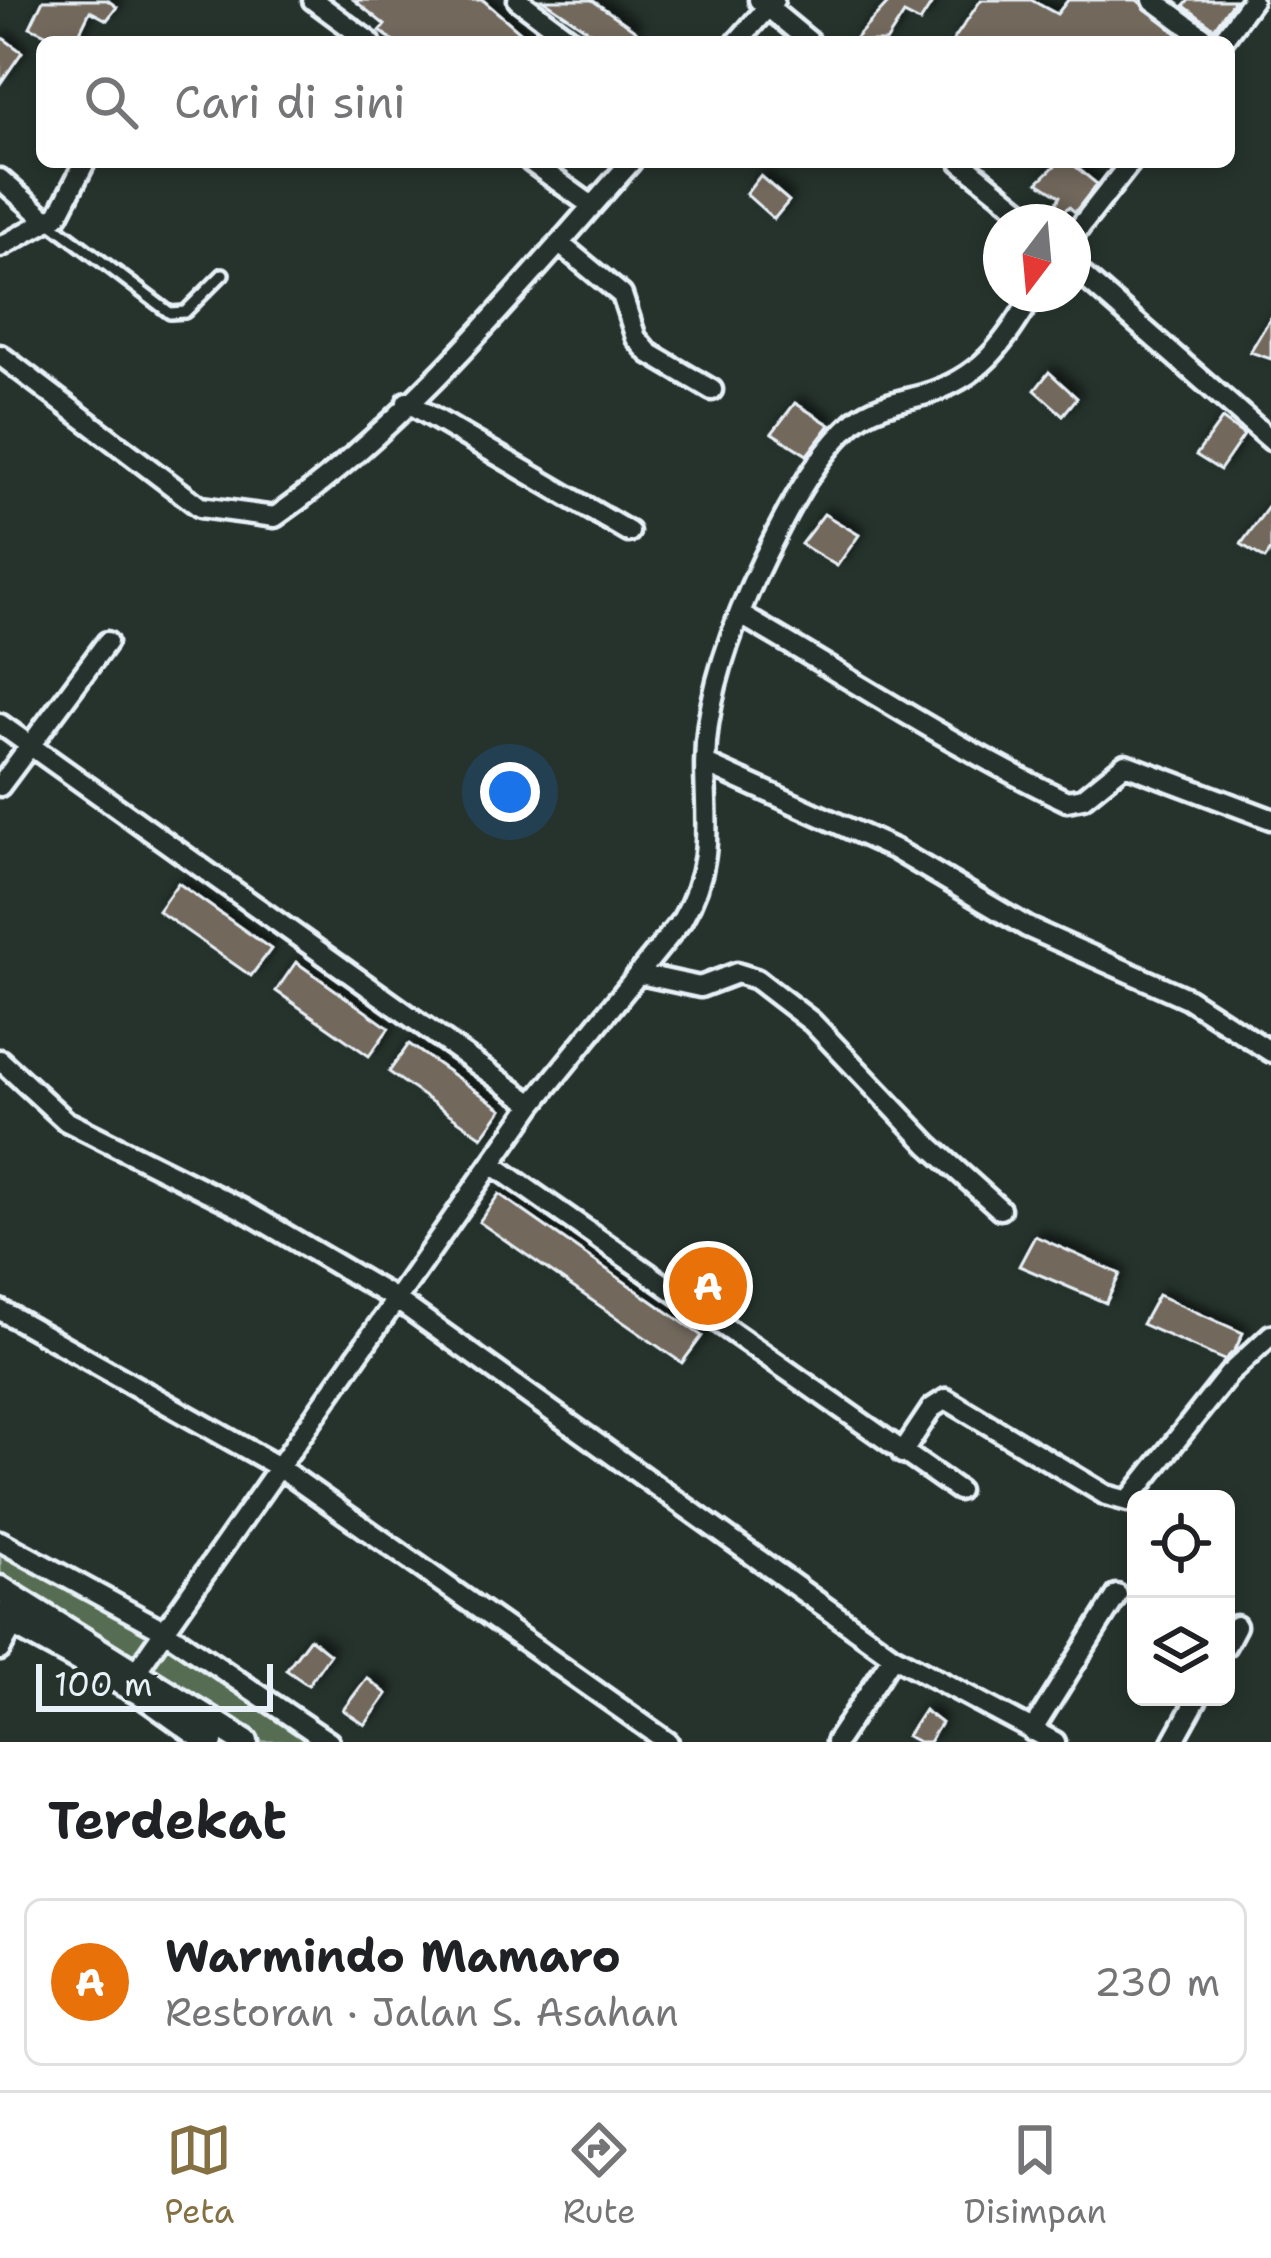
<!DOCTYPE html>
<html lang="id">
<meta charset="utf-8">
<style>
body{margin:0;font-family:"Shantell Sans",sans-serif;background:#f6f6f6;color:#202124}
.controls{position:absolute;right:36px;bottom:36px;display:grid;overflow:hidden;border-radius:18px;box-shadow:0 6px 18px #0003}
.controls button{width:108px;height:108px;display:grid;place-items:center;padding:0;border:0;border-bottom:3px solid #e0e0e0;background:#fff;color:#202124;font:60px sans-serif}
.compass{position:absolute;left:983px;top:204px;width:108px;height:108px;border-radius:50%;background:#fff;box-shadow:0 6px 18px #0003;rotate:196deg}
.scale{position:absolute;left:36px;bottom:30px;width:237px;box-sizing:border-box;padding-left:12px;border:6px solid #e8f1f8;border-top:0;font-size:33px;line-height:42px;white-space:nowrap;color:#e8f1f8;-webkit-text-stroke:9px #26332d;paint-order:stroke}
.you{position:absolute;left:510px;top:792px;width:42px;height:42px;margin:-30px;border:9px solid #fff;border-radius:50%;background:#1a73e8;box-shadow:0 0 0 18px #1a73e833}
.badge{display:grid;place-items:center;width:78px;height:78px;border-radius:50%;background:#847042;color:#fff;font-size:39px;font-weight:700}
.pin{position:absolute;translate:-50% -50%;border:6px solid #fff;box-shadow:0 3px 12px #0006}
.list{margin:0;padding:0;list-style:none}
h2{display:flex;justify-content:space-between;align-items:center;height:156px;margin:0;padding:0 48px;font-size:51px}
h2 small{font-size:39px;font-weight:400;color:#757577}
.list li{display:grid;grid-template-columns:78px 1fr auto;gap:36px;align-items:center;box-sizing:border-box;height:168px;margin:0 24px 24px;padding:0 24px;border:3px solid #e0e0e0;border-radius:18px}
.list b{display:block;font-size:45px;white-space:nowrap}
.list p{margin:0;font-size:39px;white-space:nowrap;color:#757577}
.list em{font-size:39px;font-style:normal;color:#757577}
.icon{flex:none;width:66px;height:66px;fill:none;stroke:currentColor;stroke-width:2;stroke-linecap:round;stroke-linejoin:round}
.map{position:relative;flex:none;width:1271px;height:1742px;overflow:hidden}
.search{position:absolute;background:#fff;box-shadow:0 6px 18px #0003;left:36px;right:36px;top:36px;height:132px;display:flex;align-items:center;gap:30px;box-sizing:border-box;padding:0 42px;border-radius:18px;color:#757577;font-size:45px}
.sheet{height:348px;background:#fff}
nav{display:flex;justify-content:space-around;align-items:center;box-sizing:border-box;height:168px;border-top:3px solid #e0e0e0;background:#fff;font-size:33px;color:#757577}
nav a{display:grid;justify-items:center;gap:6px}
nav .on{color:#847042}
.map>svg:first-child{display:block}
</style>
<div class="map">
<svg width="1271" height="1742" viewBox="0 0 1271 1742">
<defs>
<filter id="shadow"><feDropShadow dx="5.5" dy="-5.5" stdDeviation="6" flood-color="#0009"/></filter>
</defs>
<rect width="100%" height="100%" fill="#26332d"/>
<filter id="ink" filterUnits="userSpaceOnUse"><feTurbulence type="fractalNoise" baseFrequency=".00833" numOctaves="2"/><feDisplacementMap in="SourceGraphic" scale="24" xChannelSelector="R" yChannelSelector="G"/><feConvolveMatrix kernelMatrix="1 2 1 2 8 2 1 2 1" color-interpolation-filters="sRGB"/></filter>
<g filter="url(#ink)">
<path fill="#576d52" stroke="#a0afa5" stroke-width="3" d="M0,1543L163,1632L137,1669L0,1588Z
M165,1633L327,1742H247L139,1670Z"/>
<path fill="#72675b" stroke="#e8f1f8" stroke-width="3" filter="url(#shadow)" d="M43,0H107L117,7L107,20L90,11L75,42H64L30,27Z
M354,0H483L532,42H395L380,31L385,25Z
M543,0H592L636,31L627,42H605Z
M891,0H934L920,22L904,14L886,42H852Z
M981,0H1031L1057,14L1068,0H1137L1187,42H952Z
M1189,0H1234L1214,28L1184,6Z
M0,36L22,52L0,84Z
M1059,162H1070L1097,184L1075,212L1069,207L1048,222L1060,196L1038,182Z
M760,176L789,201L774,219L746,194Z
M1271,317V359L1250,352Z
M1049,372L1077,398L1063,415L1035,390Z
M795,403L830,425L807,455L772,433Z
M1222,419L1244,435L1220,470L1196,455Z
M1271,503V550L1265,559L1241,544Z
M824,514L859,535L837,566L801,544Z
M178,883L271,949L251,976L158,911Z
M296,962L389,1028L369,1056L276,991Z
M409,1044L502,1109L482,1137L389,1072Z
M499,1194L702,1336L682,1363L479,1222Z
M1035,1236L1120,1274L1106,1303L1019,1266Z
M1158,1295L1243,1333L1235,1350L1224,1360L1142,1324Z
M310,1638L330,1654L308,1685L286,1670Z
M367,1678L387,1694L365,1725L343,1710Z
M924,1710L941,1723L929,1742H919L907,1736Z"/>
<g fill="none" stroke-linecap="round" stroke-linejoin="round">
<g stroke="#e8f1f8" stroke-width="18">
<path id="service" d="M47,220L170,313L185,312L223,274"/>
</g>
<g stroke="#e8f1f8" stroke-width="27">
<path id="minor" d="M313,0L370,42
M518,0L574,42
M759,0L810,42
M1153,0L1210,42
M737,42L774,0
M1221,42L1252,0
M531,162L592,206
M961,162L1035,222
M0,179L47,220
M1073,236L1131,162
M560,244L622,295L636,338L649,353L712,390
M0,247L58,215L85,162
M1073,267L1271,440
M0,355L200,507L275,517C412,421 520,286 631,162
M407,402L629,532
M741,615C850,678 954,747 1067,801L1083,798L1125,764L1271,819
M0,724L533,1104
M706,764L894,849L1027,927L1187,998L1271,1052
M0,786L107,642
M640,974L700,987L737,973L756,979L812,1022L929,1145L1000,1209
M0,1060L66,1121L242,1209L397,1300L893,1656L1055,1742
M492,1164L958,1490
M0,1310L277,1466L668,1742
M902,1453L932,1408L946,1399L1106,1495L1128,1501L1229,1374L1271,1335
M0,1541L165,1631L329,1742
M1226,1645L1236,1626
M0,1650L15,1623
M137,1670L533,1104L682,920C724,849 697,800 708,724C718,659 746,592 776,534C795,496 823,449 855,421C874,405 900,401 923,395C982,378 1003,344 1034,294
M1032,1731L1117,1595
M836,1742L893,1656
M1173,1742L1198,1697"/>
</g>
<g stroke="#e8f1f8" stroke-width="33">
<path id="secondary" d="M0,1589L245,1742
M0,1616L140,1692L210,1742"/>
</g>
<use href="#service" stroke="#26332d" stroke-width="9"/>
<use href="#minor" stroke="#26332d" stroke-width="18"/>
<use href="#secondary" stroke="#26332d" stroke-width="24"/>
</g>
</g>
</svg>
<div class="controls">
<button><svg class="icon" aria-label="locate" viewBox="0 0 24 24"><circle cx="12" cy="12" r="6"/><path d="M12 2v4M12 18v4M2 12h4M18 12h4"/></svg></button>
<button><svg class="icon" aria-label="layers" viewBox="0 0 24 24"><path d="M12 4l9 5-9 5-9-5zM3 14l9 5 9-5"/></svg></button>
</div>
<svg class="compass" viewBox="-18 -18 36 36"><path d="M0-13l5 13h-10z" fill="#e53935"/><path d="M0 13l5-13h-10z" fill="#757577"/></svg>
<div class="scale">100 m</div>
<div class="you"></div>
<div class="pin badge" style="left:708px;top:1286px;background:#e8710a">A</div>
<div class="search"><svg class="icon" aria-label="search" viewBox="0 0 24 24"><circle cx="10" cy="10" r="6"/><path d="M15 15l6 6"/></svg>Cari di sini</div>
</div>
<section class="sheet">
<h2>Terdekat<small></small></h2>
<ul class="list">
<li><span class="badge" style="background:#e8710a">A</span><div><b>Warmindo Mamaro</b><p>Restoran · Jalan S. Asahan</p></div><em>230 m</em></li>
</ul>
</section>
<nav>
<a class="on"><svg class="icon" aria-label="map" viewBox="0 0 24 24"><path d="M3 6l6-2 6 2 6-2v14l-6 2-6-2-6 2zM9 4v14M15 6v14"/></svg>Peta</a>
<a><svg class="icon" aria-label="directions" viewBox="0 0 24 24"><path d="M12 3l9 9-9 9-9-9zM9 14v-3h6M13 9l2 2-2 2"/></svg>Rute</a>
<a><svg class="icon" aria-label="saved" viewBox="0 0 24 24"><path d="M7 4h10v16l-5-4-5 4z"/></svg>Disimpan</a>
</nav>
